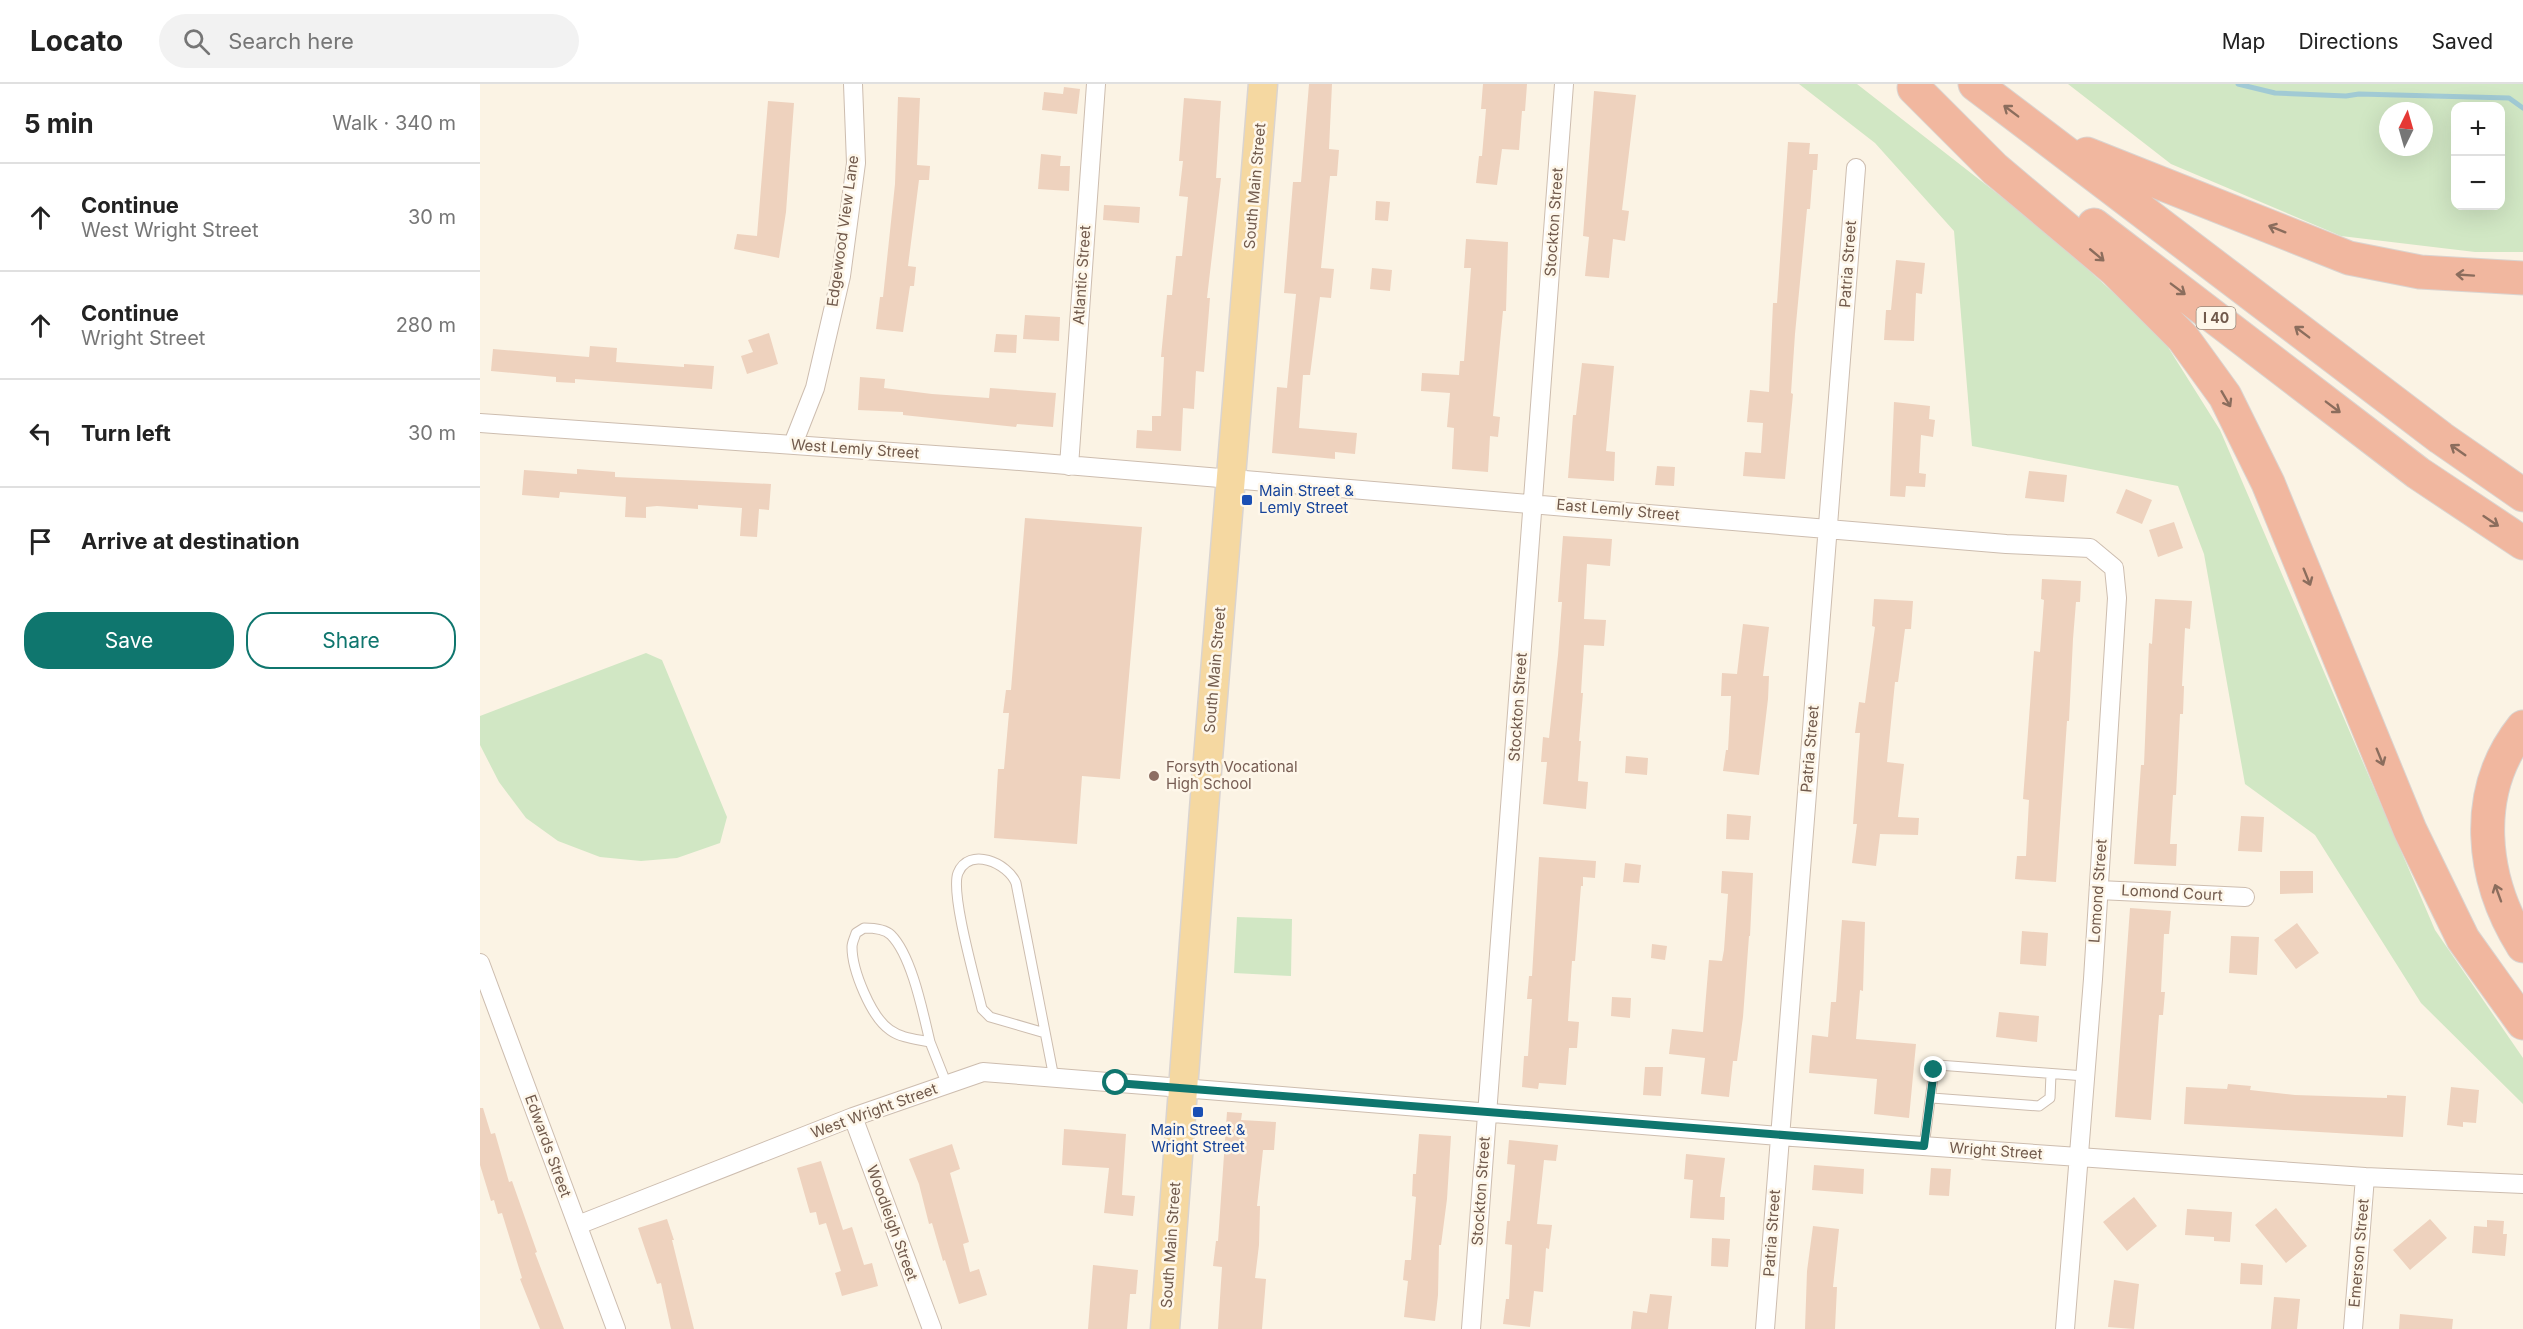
<!DOCTYPE html>
<meta charset="utf-8">
<style>
body{margin:0;font-family:Inter,sans-serif;background:#f2f2f2;color:#222}
.controls{position:absolute;right:18px;top:18px;display:grid;overflow:hidden;border-radius:12px;box-shadow:0 6px 24px #0002}
.controls button{width:54px;height:54px;display:grid;place-items:center;padding:0;border:0;border-bottom:2px solid #e0e0e0;background:#fff;color:#222;font:30px sans-serif}
.compass{position:absolute;left:1899px;top:18px;width:54px;height:54px;border-radius:50%;background:#fff;box-shadow:0 6px 24px #0002;rotate:5deg}
.stop{position:absolute;width:18px;height:18px;margin:-14px;border:4px solid #0f766e;border-radius:50%;background:#fff}
.stop.end{background:#0f766e;border-color:#fff;box-shadow:0 2px 6px #0008}
.list{margin:0;padding:0;list-style:none}
h2{display:flex;justify-content:space-between;align-items:center;height:78px;margin:0;padding:0 24px;font-size:26px}
h2 small{font-size:20px;font-weight:400;color:#767676}
.list li{display:grid;grid-template-columns:39px 1fr auto;gap:18px;align-items:center;box-sizing:border-box;height:108px;padding:0 24px;border-top:2px solid #e0e0e0}
.list b{display:block;font-size:22px;white-space:nowrap}
.list p{margin:0;font-size:20px;white-space:nowrap;color:#767676}
.list em{font-size:20px;font-style:normal;color:#767676}
.actions{display:flex;gap:12px;padding:18px 24px}
.actions a{flex:1;padding:14px 0;border:2px solid #0f766e;border-radius:24px;text-align:center;font-size:21px;color:#0f766e}
.actions .main{background:#0f766e;color:#fff}
.icon{flex:none;width:33px;height:33px;fill:none;stroke:currentColor;stroke-width:2;stroke-linecap:round;stroke-linejoin:round}
.map{position:relative;flex:none;width:2043px;height:1245px;overflow:hidden}
header{display:flex;align-items:center;gap:36px;box-sizing:border-box;height:84px;padding:0 30px;background:#fff;border-bottom:2px solid #e0e0e0}
header strong{font-size:28px}
nav{display:flex;gap:33px;margin-inline-start:auto;font-size:21px}
.search{width:420px;height:54px;background:#f2f2f2;display:flex;align-items:center;gap:15px;box-sizing:border-box;padding:0 21px;border-radius:33px;color:#767676;font-size:22px}
main{display:flex}
aside{flex:1;background:#fff}
.map>svg:first-child{display:block}
</style>
<header>
<strong>Locato</strong>
<div class="search"><svg class="icon" aria-label="search" viewBox="0 0 24 24"><circle cx="10" cy="10" r="6"/><path d="M15 15l6 6"/></svg>Search here</div>
<nav><a>Map</a><a>Directions</a><a>Saved</a></nav>
</header>
<main>
<aside>
<h2>5 min<small>Walk · 340 m</small></h2>
<ul class="list">
<li><svg class="icon" aria-label="ahead" viewBox="0 0 24 24"><path d="M12 20V5M6 11l6-6 6 6"/></svg><div><b>Continue</b><p>West Wright Street</p></div><em>30 m</em></li>
<li><svg class="icon" aria-label="ahead" viewBox="0 0 24 24"><path d="M12 20V5M6 11l6-6 6 6"/></svg><div><b>Continue</b><p>Wright Street</p></div><em>280 m</em></li>
<li><svg class="icon" aria-label="left" viewBox="0 0 24 24"><path d="M17 20v-9H6M10 6l-5 5 5 5"/></svg><div><b>Turn left</b></div><em>30 m</em></li>
<li><svg class="icon" aria-label="arrive" viewBox="0 0 24 24"><path d="M6 21V4h12l-3 4 3 4H6"/></svg><div><b>Arrive at destination</b></div></li>
</ul>
<div class="actions"><a class="main">Save</a><a>Share</a></div>
</aside>
<div class="map">
<svg width="2043" height="1245" viewBox="0 0 2043 1245">
<rect width="100%" height="100%" fill="#fbf3e4"/>
<path fill="#d1e7c4" fill-rule="evenodd" d="M1319,0H1377L1569,150L1681,252L1740,346L1955,846L2043,974V1020L1941,919L1835,751L1765,700L1724,470L1698,402L1492,362L1474,147L1395,59Z
M1588,0H2043V168H1995L1861,152L1691,80ZM2020,22V122H1976V22ZM1908,27H1944V63H1908Z
M166,569L182,576L247,733L240,759L197,774L161,777L120,773L78,757L46,734L19,698L0,661V632Z
M757,833L812,835L811,892L754,889Z"/>
<g fill="none" stroke-linecap="round" stroke-linejoin="round">
<path stroke="#a1cad4" stroke-width="5" d="M1758,0L1795,9L1866,12L1879,10L2029,14L2043,24"/>
</g>
<path fill="#eed2be" d="M829,0H852L849,65L859,66L857,92H850L841,184L854,185L851,214L840,213L830,291H823L819,344L877,349L875,370L855,368V375L792,369L797,303L807,304L816,210L804,209L813,98H821Z
M1003,0H1047L1045,27H1042L1039,66L1022,65L1017,101L996,99L999,72H1002L1006,25H1001Z
M584,3L600,5L597,30L562,26L564,8L583,10Z
M1114,7L1156,11L1142,126L1149,127L1145,157L1133,155L1129,194L1105,192L1109,153L1103,152Z
M418,13L440,14L437,81L450,82L449,96H439L428,182L436,183L434,202H430L423,248L396,245L400,213H403L415,100Z
M704,14L741,17L736,94H741L727,214H730L724,288L716,287L714,325L703,324L701,367L656,364L657,346L672,347V332H681L684,273H681L687,211H692L696,172H702L708,113L699,112L703,77H699Z
M288,17L314,19L306,128L299,174L254,165L257,150L277,152Z
M1308,58L1330,59L1329,70H1338L1337,86H1333L1330,125H1327L1315,250L1311,309L1313,310L1305,395L1263,392L1265,368L1281,369L1283,339L1267,338L1270,306L1289,308L1293,219H1297Z
M561,70L581,72L580,82H590L589,107L558,105Z
M896,117L910,118L908,137L895,136Z
M624,121L660,123L659,139L623,136Z
M986,155L1028,158L1026,227H1023L1013,332L1020,333L1018,353L1010,352L1008,388L972,385L974,344L967,343L970,309L941,307L942,289L979,291L980,277H984L991,184H984Z
M1416,176L1445,179L1442,210L1436,209L1434,257L1404,256L1406,226H1411Z
M892,184L912,186L910,207L890,205Z
M545,231L580,233L579,257L543,255Z
M289,249L298,280L267,290L261,272L273,268L268,256Z
M516,250L537,251L536,269L514,268Z
M110,262L137,264L136,278L204,283V280L234,282L232,305L95,295V299L76,298V293L11,287L13,265L109,273Z
M1102,279L1134,282L1126,367L1135,368L1134,397L1088,394L1093,331H1096Z
M380,293L405,295L404,304L452,310L509,314L510,304L576,309L573,343L537,340L536,343L423,331V328L378,326Z
M1414,318L1450,322L1449,335L1455,336L1453,353L1441,351L1439,389L1446,390L1445,403L1426,402L1425,413L1410,412Z
M1177,382L1195,383L1194,402L1175,401Z
M97,385L135,388V393L291,400L289,426L279,425L277,453L260,452L262,424L218,421V425L177,422L166,423V434L145,433L146,413L80,408L79,414L42,411L44,386L97,390Z
M1549,387L1587,391L1584,418L1545,414Z
M1646,405L1672,416L1662,440L1636,429Z
M545,434L662,443L640,695L602,692L597,760L514,754L518,685H524L529,629H523L526,606H531Z
M1694,438L1703,464L1678,473L1669,446Z
M1083,452L1132,455L1130,482L1107,480L1104,535L1126,536L1124,562L1104,561L1101,609H1103L1099,657H1101L1098,697L1108,698L1106,725L1063,720L1067,678H1061L1063,653L1069,654L1078,571L1082,518H1078Z
M1562,495L1601,497L1600,518H1596L1593,555L1589,637H1587L1576,798L1535,795L1537,772H1546L1549,716L1543,715L1554,567L1560,568L1564,516L1561,515Z
M1394,515L1433,517L1431,545H1425L1418,598H1415L1407,678L1424,680L1418,733L1439,734L1438,751L1400,750L1396,782L1372,779L1377,740H1373L1380,649H1375L1379,618L1385,619L1395,543L1392,542Z
M1675,515L1712,517L1710,545L1705,544L1702,602H1704L1703,630H1700L1696,711H1693L1690,760H1697L1696,782L1654,780L1661,681H1664L1669,559L1672,560Z
M1263,540L1289,543L1283,592H1289L1288,615L1279,691L1243,687L1246,666H1248L1251,612H1241L1242,589L1257,590Z
M1146,672L1168,674L1167,691L1145,689Z
M1247,730L1271,732L1269,756L1246,755Z
M1761,732L1784,733L1782,768L1758,767Z
M1059,773L1116,777L1115,794L1103,793V802H1101L1095,877H1092L1088,937L1099,938L1097,964H1089L1086,1001L1059,999L1058,1005L1042,1003L1044,972H1048L1052,915H1047L1049,892H1052Z
M1145,779L1161,781L1159,799L1143,798Z
M1242,787L1273,789L1270,852H1269L1263,933L1257,977H1253L1249,1013L1221,1010L1225,974L1189,970L1192,945L1223,948L1229,876L1242,877L1244,866L1248,810L1241,809Z
M1800,787H1833V809L1800,810Z
M1650,824L1691,827L1689,850H1684L1681,908H1685L1683,931H1679L1671,1036L1635,1033Z
M1362,836L1385,838L1383,907L1380,906L1376,955L1436,960L1429,1034L1394,1030L1397,995L1329,989L1332,951L1348,953L1351,918H1356Z
M1817,839L1839,869L1816,885L1794,856Z
M1542,847L1568,849L1566,882L1540,880Z
M1751,852L1779,853L1777,891L1749,889Z
M1172,860L1187,862L1185,876L1171,874Z
M1132,913L1151,914L1150,934L1131,932Z
M1519,928L1559,932L1557,958L1516,953Z
M1165,983H1183L1181,1012L1163,1011Z
M1748,1000L1771,1002L1770,1006L1815,1011L1907,1014V1011L1926,1012L1923,1053L1704,1040L1706,1003L1747,1005Z
M1971,1003L1999,1006L1996,1039L1983,1038V1043L1967,1041Z
M0,1024H3L11,1050L15,1049L29,1098L32,1097L57,1168L55,1169L84,1245H60L40,1195L42,1194L22,1129L18,1130L14,1116L11,1117L0,1081Z
M747,1028L762,1029L761,1036L796,1038L794,1066H783L777,1122H780L779,1161L775,1194L786,1195L782,1245H738L742,1183L733,1182L736,1157H738Z
M584,1045L646,1050L642,1111L655,1112L653,1132L624,1129L629,1084L582,1081Z
M939,1050L971,1052L967,1115L961,1161H959L958,1211L955,1237L924,1233L928,1197L923,1196L925,1176H931L936,1113L932,1112L933,1090H936Z
M1029,1056L1078,1061L1076,1077L1064,1076L1057,1140L1072,1141L1069,1165L1066,1164L1063,1208L1054,1207L1050,1243L1023,1240L1026,1215H1029L1032,1161L1025,1160L1027,1137H1030L1035,1081L1027,1080Z
M472,1060L480,1085L470,1089L489,1158L483,1160L490,1188L499,1185L507,1211L479,1220L465,1176L463,1177L452,1139L449,1140L439,1100L429,1075Z
M1206,1070L1245,1074L1240,1113H1245L1244,1136L1210,1134L1213,1096L1204,1095Z
M341,1077L363,1146L372,1143L384,1181L392,1179L398,1202L362,1212L355,1189L361,1187L346,1139L339,1141L336,1128L330,1129L317,1084Z
M1334,1081L1384,1085L1383,1110L1332,1106Z
M1451,1084L1471,1085L1469,1112L1449,1111Z
M1654,1113L1677,1142L1647,1167L1623,1138Z
M1796,1124L1827,1162L1806,1179L1775,1141Z
M1707,1125L1752,1128L1750,1158L1734,1157V1153L1705,1151Z
M187,1135L194,1156H192L214,1245H191L181,1199L177,1200L158,1144Z
M1950,1135L1967,1154L1930,1186L1913,1166Z
M2007,1136L2024,1137L2023,1150H2027L2025,1172L1992,1169L1994,1142L2007,1143Z
M1333,1142L1359,1145L1353,1203H1357L1355,1245H1325L1327,1187Z
M1232,1154L1250,1155L1248,1183L1231,1182Z
M1761,1179L1783,1181L1782,1201L1760,1200Z
M613,1181L658,1186L656,1210H650L647,1245H608Z
M1634,1196L1659,1200L1654,1245L1628,1243Z
M1170,1210L1192,1212L1188,1245H1151L1153,1227L1167,1229Z
M1794,1213L1820,1215L1817,1245H1791Z
M1920,1230L1973,1235L1972,1245H1919Z"/>
<g fill="none" stroke-linecap="round" stroke-linejoin="round">
<g stroke="#cdbdaf" stroke-width="11">
<path id="service" d="M384,844C392,844 405,845 411,851C432,872 443,929 450,958C436,955 421,954 410,946C391,933 372,886 372,863C372,858 375,853 376,849Z
M565,949L510,933L502,925C496,899 470,809 478,789C489,762 528,779 536,799L574,994
M450,958L467,1001
M1452,1014L1559,1022L1570,1014L1571,990
M1444,1062L1454,986L1458,981L1605,992"/>
</g>
<g stroke="#cdbdaf" stroke-width="20">
<path id="minor" d="M0,339L526,376L1526,460L1610,464L1634,484L1637,514L1613,895L1585,1245
M313,360L335,304L361,192L376,79L373,0
M589,382L616,0
M1619,806L1765,813
M0,879L136,1245
M373,1033L452,1245
M98,1141L373,1033L503,988L1299,1052L1885,1093L2043,1100
M991,1245L1084,0
M1285,1245L1376,84
M1873,1245L1885,1093"/>
</g>
<g stroke="#dad4d0" stroke-width="31">
<path id="primary" d="M685,1245L726,699L783,0"/>
</g>
<g stroke="#dad4d0" stroke-width="35">
<path id="motorway" d="M1495,0L1961,354L2043,411
M1434,4L1515,85L1634,185L1703,254L1745,312L1788,399L1930,746L1983,855L2043,939
M1607,70L1869,174L1940,188L2043,194
M1614,141L1938,389L2043,459
M2043,643C1991,708 2001,795 2043,862"/>
</g>
<use href="#service" stroke="#fff" stroke-width="9"/>
<use href="#minor" stroke="#fff" stroke-width="18"/>
<use href="#primary" stroke="#f5d8a1" stroke-width="28"/>
<use href="#motorway" stroke="#f1b79f" stroke-width="33"/>
</g>
<defs><path id="oneway-shaft" d="M-6 0H5M1.5-3L5.5 0L1.5 3" fill="none" stroke-width="1.6" stroke-linecap="round" stroke-linejoin="round" transform="scale(1.5)"/></defs>
<g stroke="#8b6d5d">
<use href="#oneway-shaft" transform="translate(1531 27) rotate(-143)"/>
<use href="#oneway-shaft" transform="translate(1797 145) rotate(-158)"/>
<use href="#oneway-shaft" transform="translate(1617 171) rotate(40)"/>
<use href="#oneway-shaft" transform="translate(1985 191) rotate(-176)"/>
<use href="#oneway-shaft" transform="translate(1698 205) rotate(37)"/>
<use href="#oneway-shaft" transform="translate(1822 248) rotate(-143)"/>
<use href="#oneway-shaft" transform="translate(1746 315) rotate(60)"/>
<use href="#oneway-shaft" transform="translate(1853 323) rotate(37)"/>
<use href="#oneway-shaft" transform="translate(1978 366) rotate(-145)"/>
<use href="#oneway-shaft" transform="translate(2011 437) rotate(34)"/>
<use href="#oneway-shaft" transform="translate(1827 493) rotate(68)"/>
<use href="#oneway-shaft" transform="translate(1900 673) rotate(68)"/>
<use href="#oneway-shaft" transform="translate(2018 809) rotate(-110)"/>
</g>
<g fill="none" stroke-linecap="round" stroke-linejoin="round">
<path stroke="#0f766e" stroke-width="8" d="M636,999L1444,1062L1454,986"/>
</g>
<g fill="#1a4fb4" stroke="#fef7ea" stroke-width="2">
<rect x="761" y="410" width="12" height="12" rx="3"/>
<rect x="712" y="1022" width="12" height="12" rx="3"/>
</g>
<circle fill="#8d6e63" stroke="#fef7ea" stroke-width="2" cx="674" cy="692" r="6"/>
<g text-anchor="middle" stroke-width="5" stroke-linejoin="round" paint-order="stroke">
<rect fill="#fef7ea" stroke="#9b897b" stroke-width="1.5" x="1716.5" y="223" width="39" height="22" rx="4.5"/>
<g font-size="14" font-weight="bold" fill="#715a4c">
<text x="1736" y="239">I 40</text>
</g>
<g font-size="15" fill="#715a4c" stroke="#fef7ea">
<text transform="translate(775 102) rotate(-85)" y="5">South Main Street</text>
<text transform="translate(1074 138) rotate(-86)" y="5">Stockton Street</text>
<text transform="translate(363 147) rotate(-82)" y="5">Edgewood View Lane</text>
<text transform="translate(1368 180) rotate(-86)" y="5">Patria Street</text>
<text transform="translate(602 191) rotate(-86)" y="5">Atlantic Street</text>
<text transform="translate(375 365) rotate(4)" y="5">West Lemly Street</text>
<text transform="translate(1138 426) rotate(5)" y="5">East Lemly Street</text>
<text transform="translate(735 586) rotate(-85)" y="5">South Main Street</text>
<text transform="translate(1038 623) rotate(-86)" y="5">Stockton Street</text>
<text transform="translate(1330 665) rotate(-85)" y="5">Patria Street</text>
<text transform="translate(1618 807) rotate(-86)" y="5">Lomond Street</text>
<text transform="translate(1692 809) rotate(3)" y="5">Lomond Court</text>
<text transform="translate(394 1027) rotate(-20)" y="5">West Wright Street</text>
<text transform="translate(68 1062) rotate(70)" y="5">Edwards Street</text>
<text transform="translate(1516 1067) rotate(4)" y="5">Wright Street</text>
<text transform="translate(1001 1107) rotate(-86)" y="5">Stockton Street</text>
<text transform="translate(412 1139) rotate(70)" y="5">Woodleigh Street</text>
<text transform="translate(1292 1149) rotate(-86)" y="5">Patria Street</text>
<text transform="translate(691 1161) rotate(-86)" y="5">South Main Street</text>
<text transform="translate(1879 1169) rotate(-85)" y="5">Emerson Street</text>
</g>
<g font-size="15" fill="#164399" stroke="#fef7ea" text-anchor="start">
<text x="779" y="412">Main Street &amp;<tspan x="779" dy="17">Lemly Street</tspan></text>
<text x="718" y="1051" text-anchor="middle">Main Street &amp;<tspan x="718" dy="17">Wright Street</tspan></text>
</g>
<g font-size="15" fill="#785e54" stroke="#fef7ea" text-anchor="start">
<text x="686" y="688">Forsyth Vocational<tspan x="686" dy="17">High School</tspan></text>
</g>
</g>
</svg>
<div class="controls">
<button>+</button>
<button>−</button>
</div>
<svg class="compass" viewBox="-18 -18 36 36"><path d="M0-13l5 13h-10z" fill="#e53935"/><path d="M0 13l5-13h-10z" fill="#767676"/></svg>
<div class="stop" style="left:636px;top:999px"></div>
<div class="stop end" style="left:1454px;top:986px"></div>
</div>
</main>
